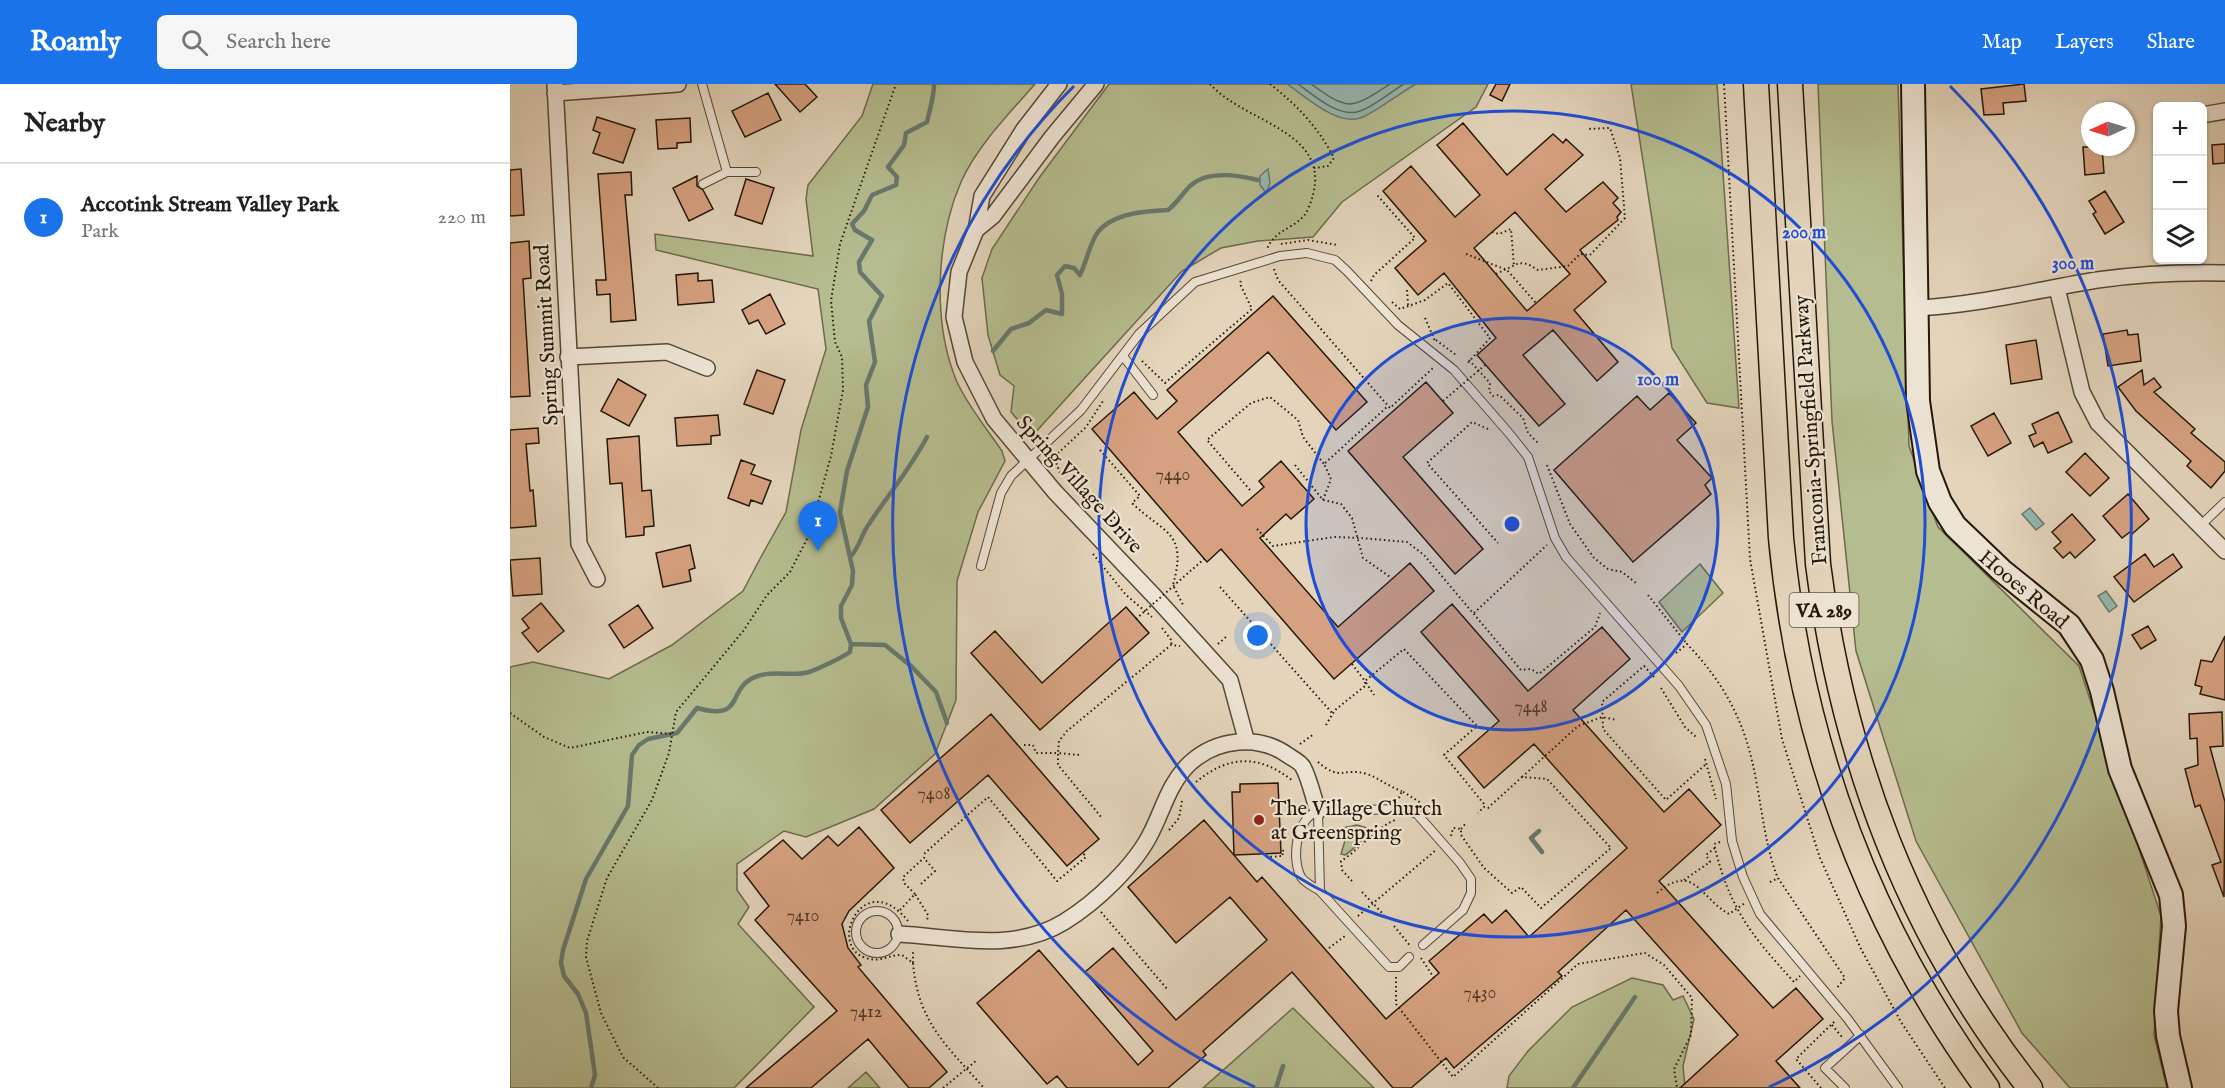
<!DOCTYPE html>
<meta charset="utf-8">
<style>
body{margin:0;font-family:"IM FELL English",serif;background:#f6f6f6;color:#202124}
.controls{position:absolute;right:18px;top:18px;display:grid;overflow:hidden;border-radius:9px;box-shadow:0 2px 4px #0004}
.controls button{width:54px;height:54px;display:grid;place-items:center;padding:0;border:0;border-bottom:2px solid #e0e0e0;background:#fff;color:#202124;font:30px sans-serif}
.compass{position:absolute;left:1571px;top:18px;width:54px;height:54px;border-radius:50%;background:#fff;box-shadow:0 2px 4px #0004;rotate:266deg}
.you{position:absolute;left:748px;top:552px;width:21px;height:21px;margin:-15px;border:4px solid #fff;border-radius:50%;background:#1a73e8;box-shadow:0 0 0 9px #1a73e833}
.badge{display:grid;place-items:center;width:39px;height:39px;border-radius:50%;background:#1a73e8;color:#fff;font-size:20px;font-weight:700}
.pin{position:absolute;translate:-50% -50px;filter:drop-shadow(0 2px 3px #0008)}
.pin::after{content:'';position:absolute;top:32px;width:21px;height:18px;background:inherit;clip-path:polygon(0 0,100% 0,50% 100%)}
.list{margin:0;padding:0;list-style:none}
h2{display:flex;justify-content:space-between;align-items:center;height:78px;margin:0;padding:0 24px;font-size:26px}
h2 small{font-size:20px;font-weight:400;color:#757577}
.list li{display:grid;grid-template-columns:39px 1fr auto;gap:18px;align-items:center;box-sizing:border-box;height:108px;padding:0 24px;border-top:2px solid #e0e0e0}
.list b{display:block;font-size:22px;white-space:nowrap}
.list p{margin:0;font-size:20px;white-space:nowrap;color:#757577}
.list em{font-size:20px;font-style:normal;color:#757577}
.icon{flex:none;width:33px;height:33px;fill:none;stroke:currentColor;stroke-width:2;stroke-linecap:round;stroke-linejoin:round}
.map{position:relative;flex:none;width:1715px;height:1004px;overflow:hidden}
header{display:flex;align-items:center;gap:36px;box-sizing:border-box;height:84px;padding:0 30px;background:#1a73e8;color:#fff}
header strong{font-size:28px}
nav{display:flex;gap:33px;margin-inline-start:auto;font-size:21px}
.search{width:420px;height:54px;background:#f6f6f6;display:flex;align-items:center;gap:15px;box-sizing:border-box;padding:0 21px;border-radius:9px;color:#757577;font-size:22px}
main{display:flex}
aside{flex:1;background:#fff}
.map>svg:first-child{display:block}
</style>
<header>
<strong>Roamly</strong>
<div class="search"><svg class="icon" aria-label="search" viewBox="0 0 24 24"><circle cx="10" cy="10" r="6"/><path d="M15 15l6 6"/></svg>Search here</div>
<nav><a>Map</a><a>Layers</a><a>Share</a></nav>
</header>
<main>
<aside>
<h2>Nearby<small></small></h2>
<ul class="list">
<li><span class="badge">1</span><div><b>Accotink Stream Valley Park</b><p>Park</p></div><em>220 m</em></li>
</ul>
</aside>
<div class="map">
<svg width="1715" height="1004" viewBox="0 0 1715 1004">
<rect width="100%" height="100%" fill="#e3d4bb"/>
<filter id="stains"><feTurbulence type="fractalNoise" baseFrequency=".00333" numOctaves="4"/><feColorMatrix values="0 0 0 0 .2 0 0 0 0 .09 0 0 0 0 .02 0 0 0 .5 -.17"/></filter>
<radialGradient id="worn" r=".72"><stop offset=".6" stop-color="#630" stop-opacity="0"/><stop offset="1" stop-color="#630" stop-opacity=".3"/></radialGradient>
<path fill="#b5bc8f" stroke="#6c6a4c" stroke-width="1.5" d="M363,0H525C499,30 467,62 451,98C426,156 422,239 447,298C458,322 477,345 492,367L495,377L468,428L447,497L446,616L425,670L364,725L296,753L274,747L227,780V806L239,823L228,840L304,923L224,1004H0V583L23,578L99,595L162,561L233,507L252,471L276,428L291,346L316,265L308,205L146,166L145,150L303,172L296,115L298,101L352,32Z
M599,0H978L966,23L832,118L803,153L748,157L711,164L672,187L522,352L501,328L504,302L490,291L478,251L472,194L482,165L529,94Z
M1121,0H1207L1229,324L1197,319L1162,264Z
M1308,0H1388L1399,362L1428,443L1569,582L1651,832L1644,951L1657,1004H1560L1512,949L1406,757L1346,567L1322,337Z
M1190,480L1213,509L1172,548L1149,518Z
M847,741L864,746C853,754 846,764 835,771L831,770L836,753L832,744Z
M1122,894L1153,901L1163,916L1173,912L1184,935L1173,982L1175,1004H997L999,992L1018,967L1062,923Z
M783,924L864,1004H693Z
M356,988L370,1004H338Z"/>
<path fill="#95b8b0" stroke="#68786d" stroke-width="1.5" d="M777,0H906C888,10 872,24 853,33C829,44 796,13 777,0Z
M758,85L760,99L756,109L750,101V92Z
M1520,424L1534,440L1526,446L1512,430Z
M1596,507L1607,522L1599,528L1588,512Z"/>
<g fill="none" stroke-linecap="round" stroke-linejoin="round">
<path stroke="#5c685c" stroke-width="1.5" d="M788,0C803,11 830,35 850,27C865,22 880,8 894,0
M801,0C840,28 841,25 880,0"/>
<path stroke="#68786d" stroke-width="4.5" d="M483,267L501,245L519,239L536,226L552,230V210L547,191L555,182L564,184L570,191C576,179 581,156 588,148C603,129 636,127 658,126C667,119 672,110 680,102C697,86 728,91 748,96
M341,472C350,462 351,451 359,440C378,411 400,385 417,353
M341,560L375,561L401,582L426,608L437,639
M1029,747L1021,754L1032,768
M81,1004L85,991L76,929L68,910L54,892L51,879L53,866L76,795L118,722L122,671L129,661L138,655L167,649L187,624C238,638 214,603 248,592C264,586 283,593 299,588C308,585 333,573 340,568L341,560L331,534V522L342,501L343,487L330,428L337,387L358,323L356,301L365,278L359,237L372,212L350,188L349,178L362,156L345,146L342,140L354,127L362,111L386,101L387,93L378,83L394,61L396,49L417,38C420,24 424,14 424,0
M766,1004L773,982
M1063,1004L1125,913"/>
</g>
<path fill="#d6a180" stroke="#241808" stroke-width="1.5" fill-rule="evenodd" d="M265,0H295L307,13L290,28Z
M986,0H1000L992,17L980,11Z
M1514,0L1516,17L1493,19L1494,30L1474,31L1471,5Z
M258,9L271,36L235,53L222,27Z
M87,33L125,45L113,79L83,69L90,49L83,46Z
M180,34L181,58L167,59V64L148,65L146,36Z
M953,39L997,91L1043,50L1053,59L1056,55L1073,71L1035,105L1056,128L1093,98L1108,114L1103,119L1111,128L1107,133L1108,136L1070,166L1096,198L1064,226L1108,278L1087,297L1043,246L1013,271L1055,320L1029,342L967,271L986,254L934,189L908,211L885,184L916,157L873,107L901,82L945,133L970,111L927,61ZM1005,128L1060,190L1017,227L964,164Z
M1715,60V79L1703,80L1702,61Z
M1573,63H1592L1594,89L1575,91Z
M11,85L14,131L0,132V86Z
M121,88L122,111H115L126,236L101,238L100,210L87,211L86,196H96L88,90Z
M187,92V102L193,106L203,125L179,137L163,104Z
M236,95L264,104L252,140L225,131Z
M1595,107L1614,138L1595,150L1583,130L1586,128L1579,117Z
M19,157L21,194L13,195L20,312L0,313V159Z
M188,189V197L202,196L204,218L168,221L166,191Z
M260,210L275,240L256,250L248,236L239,240L232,226Z
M763,212L857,318L826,346L758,268L668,348L732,422L754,403L749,397L771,377L804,415L781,435L776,430L750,454L828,543L900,479L924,507L824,595L711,465L697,478L582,345L624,308L647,335L667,317L657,306Z
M1617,246L1618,251L1628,250L1631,277L1598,282L1593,250Z
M1526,256L1532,295L1501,300L1496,261Z
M247,286L275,296L263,330L234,320Z
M1632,286L1634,301L1644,294L1651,303L1644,308L1685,345L1681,349L1715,378V387L1701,404L1677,382L1681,377L1626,327L1608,303Z
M108,295L136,311L119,342L91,327Z
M916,298L943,329L893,373L973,465L945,490L838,367Z
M1159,309L1186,339L1167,356L1202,394L1195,401L1201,410L1123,478L1044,386L1127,312L1140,326Z
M1548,328L1562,358L1538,369L1533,358L1524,363L1519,352L1526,349L1522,340Z
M1484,329L1501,359L1478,372L1461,342Z
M208,331L210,351L201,352V360L167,362L165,334Z
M28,344L29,359L16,360L20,407L23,406L26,442L0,444V346Z
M129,352L132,407L141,406L144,442L134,443V451L116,453L112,399L100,400L97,355Z
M1575,369L1599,394L1580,412L1556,388Z
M231,376L245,381L241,390L261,397L252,420L241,416L239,422L218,414Z
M1618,410L1639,435L1622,450L1620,448L1612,454L1593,432Z
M1562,430L1585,456L1565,474L1560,468L1553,474L1544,464L1551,458L1542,448Z
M180,461L185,484L179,486L181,497L153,503L146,469Z
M1635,470L1644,483L1663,470L1672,483L1624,518L1604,493Z
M30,474L32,510L3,512L0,476Z
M31,519L54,547L28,568L12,549L19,544L12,535Z
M942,520L1018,607L1092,543L1120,575L1063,626L1154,728L1179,705L1211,741L1149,797L1263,924L1286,904L1313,935L1266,977L1290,1004H1170L1228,951L1116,826L1048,888L1052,892L944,984L936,974L901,1004H883L782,888L693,967L696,971L658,1004H557L547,992L537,1000L467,919L529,866L628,981L643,967L575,888L603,864L666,936L757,856L720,813L666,859L618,803L694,736L747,798L752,793L876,935L929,889L919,877L974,830L982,839L996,826L1019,853L1117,764L1024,660L974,704L948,673L989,637L911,548Z
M128,521L143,544L114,564L99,541Z
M616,523L639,549L530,646L461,569L485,547L532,599Z
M1638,542L1646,556L1631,565L1622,551Z
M1715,552V616L1690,610L1692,603L1685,601L1691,576L1702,578Z
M1712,628L1713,662L1700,663L1715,718L1714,813L1702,781L1711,778L1690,721L1685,723L1675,685L1688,681L1687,654L1680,655L1679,630Z
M481,630L589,755L557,782L478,691L400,759L371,726Z
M768,699L771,769L724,771L722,708H730V700Z
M349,743L384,784L339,827L332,840L338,864L351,881L348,883L437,988L419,1004H399L358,955L301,1004H236L327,927L245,836L259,822L234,789L273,756L292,775L318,752L328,762Z"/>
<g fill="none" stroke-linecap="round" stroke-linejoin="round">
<g stroke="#544735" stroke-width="10">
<path id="lane" d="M192,0L217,88
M193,100L217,88H246
M613,272L643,311
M1690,442L1715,418
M471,482L491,409L501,392L571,326L629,250L685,198L770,172L797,169L825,176L837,187L888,241L944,286L998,348L1018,373L1045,454L1056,473L1169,602L1196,641L1216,700L1222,757L1233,793L1250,830L1337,934L1388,1004
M808,727C786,735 781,774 791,793C795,799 804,803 810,807
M346 848a21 21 0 1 1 42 0a21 21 0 1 1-42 0Z
M899,873L889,883H879L810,807L808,727L892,725L907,730L950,779L961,795V809L953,826L913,861
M1335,1004L1315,984L1351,951"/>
</g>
<g stroke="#544735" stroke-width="18">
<path id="street" d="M45,0L69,460L87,495
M549,0L514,45L472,112L466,146L449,188L444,233L455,278L484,335L545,408L645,513L720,596L736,655
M45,9L168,0
M1692,31L1715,27
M466,146L483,132L542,53L586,0
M1547,204L1572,308L1588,339L1715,467
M1406,224C1467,221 1527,206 1587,196C1630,190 1672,188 1715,189
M58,273L157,268L197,284
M389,850C444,853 503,869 554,838C585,819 626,781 642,747C654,723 659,700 679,680C707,654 749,650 779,672C784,675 791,679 793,683C800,696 803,713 808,727"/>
</g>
<g stroke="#241808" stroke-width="26">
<path id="secondary" d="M1403,0L1408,317L1418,387L1430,418L1445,442L1491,486L1559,541L1582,576L1592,607L1610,685L1661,811L1664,842L1656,927L1658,952L1670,1004"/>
</g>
<g stroke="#241808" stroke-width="27">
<path id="primary" d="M1246,0L1271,454C1290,655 1358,841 1477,1004
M1280,0L1308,480C1333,674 1398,849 1520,1004"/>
</g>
<path stroke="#241808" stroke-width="2" stroke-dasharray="1.5 3" stroke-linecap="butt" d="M700,0C736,41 832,47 798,125C790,144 766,143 757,165
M760,0C787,21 808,43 824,74L818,82L804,84
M1214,0L1240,475L1272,655L1310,774L1351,865L1391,938L1435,1004
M982,148L989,150L1001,145L1004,182
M771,160L798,156L827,161
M956,170L997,186L1026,219
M764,185L768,196L880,324L924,283
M986,190L1009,179L1018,180L1028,186L1058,182L1070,170L1080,171L1115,134L1110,74L1100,44L1077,45
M861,197L864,191L905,154L867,111
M897,206L898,220L901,223
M882,218L890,225L915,216L938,199L980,254L956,281
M915,234L925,257
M926,256L946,271
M959,276L980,299L979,307L983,312L989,311L1013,334L1018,349L1029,360
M632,277L655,299L742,225L730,200L731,195
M978,345L962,338L917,379L988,459
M590,366L630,412L622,419C654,450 678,447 663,501L673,521
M785,381L813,416L831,420L842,434L853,474L880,493
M1037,381L1060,440L1084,474L1098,485L1112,488L1126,499
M550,389L544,373L576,343L593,317
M740,406L697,356L741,319L760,313L788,336L793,353L814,380
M813,416L821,395L814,380L878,322
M597,440L608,431
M747,445L763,462L824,453L851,454L897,458L914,471L1011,586L1021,585L1029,590L1085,543L1090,529
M583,470L616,511L642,533
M710,503L823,630
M1138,511L1177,560
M964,529L1037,461
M652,544L662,557L661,561
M708,560L716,553
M1166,569L1177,560C1216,601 1236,640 1246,696C1253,732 1255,760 1268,795
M842,580L855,597L894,565L967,642L934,671L974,720V723
M1144,593L1134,582L1092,618L1093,645L1156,716L1196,680
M1151,604L1175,643L1187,654
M0,629L34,653L60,664L137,648L162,650
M816,641L825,626L855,602V597L864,611
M790,660L804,650
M514,661H523L526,669H548V681L592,734
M569,671L548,669L549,657L557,647L661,561L670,562
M1195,675L1206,715
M808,678C831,698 833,683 857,690C869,694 879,703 892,707
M1012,693L1068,642L1092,633L1107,636
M686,698C719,671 749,670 783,697
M889,714L892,707L911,719
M951,745L956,739
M659,746L669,734L672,717
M941,752L943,744L951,745V751L974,784L1002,809L1011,803L1031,824L1101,764L1037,695L1012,693L978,724L974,723L968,729
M1210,758L1204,760C1219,824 1241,851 1284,898L1290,892
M756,773L773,772L772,767L775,766
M1174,796L1200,778L1196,771L1205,764
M842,797L832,786L831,777C850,765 863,746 885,736
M1260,798L1268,794L1335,894L1326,905
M411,800L425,787L414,774
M852,808L874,831
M1147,809C1184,778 1189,813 1219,830L1235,819
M405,810L394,799L393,793L414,774L415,769L478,713L547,797L576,773L573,769
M390,826L405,810L418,831L417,837
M591,828L658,906
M848,832L926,766
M398,837C354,782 316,862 356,874C370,879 380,870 392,871L403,879V866
M884,842L901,863
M819,864L835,852
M911,874L924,894
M403,879C408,939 437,962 474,1004
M886,893V920L943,993L1068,880L1135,869L1154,881L1182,914L1181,951L1164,985L1167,1004
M1322,941L1332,953
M148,1004L113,973L91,929L76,873L77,857L97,794L142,716L159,669L166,628L234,546L257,511L280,488L299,451L321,372L333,306L332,273L325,258L321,217L330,160L386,0
M433,1004L467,976
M1311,1004L1286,975L1325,937"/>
<use href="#lane" stroke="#ede3d3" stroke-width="8"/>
<use href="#street" stroke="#ede3d3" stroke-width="15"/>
<use href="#secondary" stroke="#ede3d3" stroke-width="22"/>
<use href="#primary" stroke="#e3d4bb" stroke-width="24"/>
<path stroke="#241808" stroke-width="2" stroke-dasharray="1.5 3" stroke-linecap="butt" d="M933,317L975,281
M626,535L694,475"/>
</g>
<circle cx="1002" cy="440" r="206" fill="#1d4ed8" fill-opacity=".12"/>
<g fill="none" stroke="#1d4ed8" stroke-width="3">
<circle cx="1002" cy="440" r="206"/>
<circle cx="1002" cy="440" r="413"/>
<path d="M745 1003A619 619 0 0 1 564 2M1440 2A619 619 0 0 1 1259 1003"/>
</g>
<circle fill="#8f2418" stroke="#ede3d3" stroke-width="2" cx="749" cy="736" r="6"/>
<g text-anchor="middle" stroke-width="4.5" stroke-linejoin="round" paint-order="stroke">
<g font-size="18" fill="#503a26">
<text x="663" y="396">7440</text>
<text x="1021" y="628">7448</text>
<text x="424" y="715">7408</text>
<text x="293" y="837">7410</text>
<text x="970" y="914">7430</text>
<text x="356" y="933">7412</text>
</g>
<rect fill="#ede3d3" stroke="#605545" stroke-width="1.5" x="1279.5" y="509" width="69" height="34" rx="4.5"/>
<g font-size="20" font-weight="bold" fill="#241808">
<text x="1314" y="533">VA 289</text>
</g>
<g font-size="21" fill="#241808" stroke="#ede3d3">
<text transform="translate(36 251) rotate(-93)" y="7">Spring Summit Road</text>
<text transform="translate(1300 346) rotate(-94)" y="7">Franconia-Springfield Parkway</text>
<text transform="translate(570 400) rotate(48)" y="7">Spring Village Drive</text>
<text transform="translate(1514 505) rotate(40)" y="7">Hooes Road</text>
</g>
<g font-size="21" fill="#241808" stroke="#ede3d3" text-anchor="start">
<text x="761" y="731">The Village Church<tspan x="761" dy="24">at Greenspring</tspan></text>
</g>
</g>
<circle cx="1002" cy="440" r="9" fill="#1d4ed8" stroke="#ede3d3" stroke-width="3"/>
<g font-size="18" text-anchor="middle" font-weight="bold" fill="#1d4ed8" stroke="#ede3d3" stroke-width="4.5" stroke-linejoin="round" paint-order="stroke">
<text x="1294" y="154">200 m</text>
<text x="1563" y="185">300 m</text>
<text x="1148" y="301">100 m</text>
</g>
<rect width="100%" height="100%" filter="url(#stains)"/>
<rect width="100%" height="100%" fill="url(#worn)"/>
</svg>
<div class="controls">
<button>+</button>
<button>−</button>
<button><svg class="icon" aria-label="layers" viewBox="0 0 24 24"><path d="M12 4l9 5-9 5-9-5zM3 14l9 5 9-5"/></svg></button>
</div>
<svg class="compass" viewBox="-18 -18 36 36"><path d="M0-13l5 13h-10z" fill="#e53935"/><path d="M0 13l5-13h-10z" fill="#757577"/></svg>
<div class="you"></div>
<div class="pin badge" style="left:308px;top:467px">1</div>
</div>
</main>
